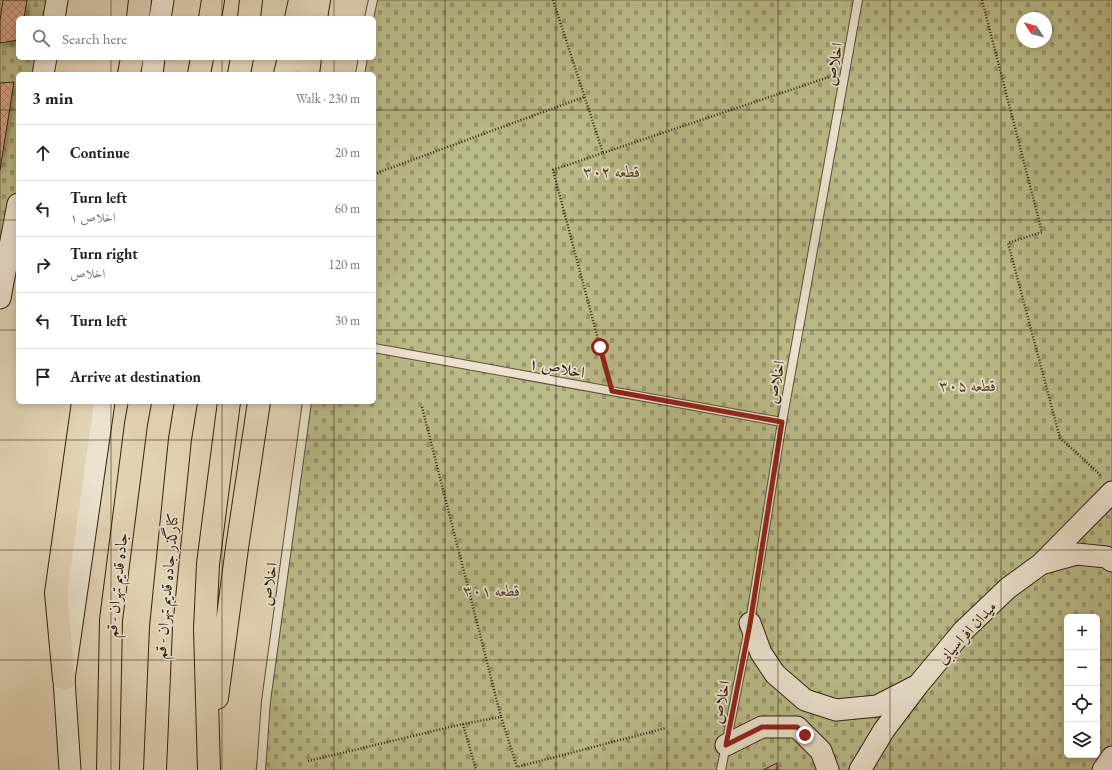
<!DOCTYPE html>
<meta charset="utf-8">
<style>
body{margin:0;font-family:"EB Garamond",Amiri,serif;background:#f6f6f6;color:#222}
.controls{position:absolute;right:12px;bottom:12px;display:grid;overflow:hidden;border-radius:6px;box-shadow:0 2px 6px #0003}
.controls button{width:36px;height:36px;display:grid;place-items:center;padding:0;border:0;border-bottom:1px solid #e0e0e0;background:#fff;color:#222;font:20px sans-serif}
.compass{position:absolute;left:1016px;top:12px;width:36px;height:36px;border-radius:50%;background:#fff;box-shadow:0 2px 6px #0003;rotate:306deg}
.stop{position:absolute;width:12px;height:12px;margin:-9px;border:3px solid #8f2418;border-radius:50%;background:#fff}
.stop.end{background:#8f2418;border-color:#fff;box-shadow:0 1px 4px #0008}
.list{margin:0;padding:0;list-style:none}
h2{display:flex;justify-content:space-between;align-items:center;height:52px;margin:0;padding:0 16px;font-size:17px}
h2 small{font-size:13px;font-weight:400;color:#767676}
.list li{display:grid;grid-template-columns:26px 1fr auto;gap:12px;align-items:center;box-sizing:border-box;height:56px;padding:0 16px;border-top:1px solid #e0e0e0}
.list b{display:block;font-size:15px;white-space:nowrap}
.list p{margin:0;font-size:13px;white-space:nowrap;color:#767676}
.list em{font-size:13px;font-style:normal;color:#767676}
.icon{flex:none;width:22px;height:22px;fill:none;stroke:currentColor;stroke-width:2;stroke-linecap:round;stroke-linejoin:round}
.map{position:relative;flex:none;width:1112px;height:770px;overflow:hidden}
.search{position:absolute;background:#fff;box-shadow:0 2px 6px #0003;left:16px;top:16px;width:360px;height:44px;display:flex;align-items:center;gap:10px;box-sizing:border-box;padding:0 14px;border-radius:6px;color:#767676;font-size:15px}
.panel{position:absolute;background:#fff;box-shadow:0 2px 6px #0003;left:16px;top:72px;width:360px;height:332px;border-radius:6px}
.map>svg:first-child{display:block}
</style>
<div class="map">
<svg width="1112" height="770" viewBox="0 0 1112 770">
<defs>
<pattern id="cemetery-stones" width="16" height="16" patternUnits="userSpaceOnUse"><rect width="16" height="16" fill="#baba88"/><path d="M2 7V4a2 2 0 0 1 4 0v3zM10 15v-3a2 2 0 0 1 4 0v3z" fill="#98976e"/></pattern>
<pattern id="building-cross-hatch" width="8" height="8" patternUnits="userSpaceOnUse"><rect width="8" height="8" fill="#d8a58b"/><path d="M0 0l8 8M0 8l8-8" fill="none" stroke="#b08670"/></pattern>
<filter id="shadow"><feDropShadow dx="2.5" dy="4.5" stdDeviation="2" flood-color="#0004"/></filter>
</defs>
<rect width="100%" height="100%" fill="#e2d3b5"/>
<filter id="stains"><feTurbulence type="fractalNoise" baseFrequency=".005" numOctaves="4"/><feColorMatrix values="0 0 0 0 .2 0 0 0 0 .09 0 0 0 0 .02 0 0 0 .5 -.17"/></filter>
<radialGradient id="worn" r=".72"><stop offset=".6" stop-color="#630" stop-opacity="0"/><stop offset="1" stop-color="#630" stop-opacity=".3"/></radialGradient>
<path fill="url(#cemetery-stones)" stroke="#766e4c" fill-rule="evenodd" d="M0,0H60L56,18H18V58H48L45,74H18V213L0,304Z
M372,0H1112V770H256L311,402H374V74H361L364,58H374V18H370ZM1022,18H1046V42H1022ZM1067,617H1097V755H1067Z"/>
<path fill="url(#building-cross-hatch)" stroke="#33220f" filter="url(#shadow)" d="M3,0H27L24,18H18V40L0,43V21Z
M14,82L0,170V83Z
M777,763V770H763Z"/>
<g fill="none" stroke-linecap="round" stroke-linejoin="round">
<g stroke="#5f4e38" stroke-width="10">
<path id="lane" d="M369,18L373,0
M360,74L363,58
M374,348L782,422
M750,622L782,422L858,0
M261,770L266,701L307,402
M721,770L748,633"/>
</g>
<g stroke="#33220f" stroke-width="23">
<path id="secondary" d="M54,18L57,0
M160,18L163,0
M43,74L46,58
M152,74L154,58
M0,298L18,204
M1042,563L1112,492
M750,623L761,653L775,674L805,700L836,710L877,706L914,687
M726,745L762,727H797L821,751L828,770
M70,770L64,679L104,402
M860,770L884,730L918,685L963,631L1008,588L1041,564L1077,554L1106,557L1112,561
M1103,770L1112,757"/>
</g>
<g stroke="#33220f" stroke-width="24">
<path id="highway" d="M138,18L140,0
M210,18L213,0
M249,18L251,0
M296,18L300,0
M316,18L319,0
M129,74L132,58
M199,74L202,58
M239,74L242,58
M285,74L289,58
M308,74L310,58
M64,679L56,593L83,402
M217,698L237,548L259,402
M108,770L111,620L136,424L140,402
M155,770L161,627L180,439L186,402
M209,770L205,629L208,564L229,402"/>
</g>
<path stroke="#33220f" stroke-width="2.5" stroke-dasharray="1 2" stroke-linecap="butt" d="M553,0L603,153L553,170L608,377
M982,0L1042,232L1008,243L1060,438L1102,476
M603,153L832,76
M374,174L584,97
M422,407L501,717
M463,724L476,770
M308,761L463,724L501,717L517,767L666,728"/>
<use href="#lane" stroke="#ece2cf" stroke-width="8"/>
<use href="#secondary" stroke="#ece2cf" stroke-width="21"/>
<use href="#highway" stroke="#e2d3b5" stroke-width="22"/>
</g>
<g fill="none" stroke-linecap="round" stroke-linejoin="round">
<path stroke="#8f2418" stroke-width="5" d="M600,347L612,391L782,422L750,624L726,745L762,727H797L805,735"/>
</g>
<path fill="none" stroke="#33220f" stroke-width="1" stroke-opacity="0.55" d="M111,0V18M222,0V18M334,0V18M445,0V770M556,0V770M667,0V770M778,0V770M890,0V770M1001,0V770M111,58V74M222,58V74M334,58V74M0,110H18M374,110H1112M0,220H18M374,220H1112M0,330H18M374,330H1112M111,402V770M222,402V770M334,402V770M0,440H1112M0,550H1112M0,660H1067M1097,660H1112"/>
<g text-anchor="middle" stroke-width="3.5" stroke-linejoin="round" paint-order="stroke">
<g font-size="16" fill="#33220f" stroke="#ece2cf">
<text transform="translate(833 64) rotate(-80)" y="6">اخلاص</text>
<text transform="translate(557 367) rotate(10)" y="6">اخلاص ۱</text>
<text transform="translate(775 382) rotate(-80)" y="6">اخلاص</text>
<text transform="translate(268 584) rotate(-82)" y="6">اخلاص</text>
<text transform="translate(116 585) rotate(-84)" y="6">جاده قدیم تهران - قم</text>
<text transform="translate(166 586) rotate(-85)" y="6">کنارگذر جاده قدیم تهران - قم</text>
<text transform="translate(966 632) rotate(-47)" y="6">میدان افراسیابی</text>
<text transform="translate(720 702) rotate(-79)" y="6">اخلاص</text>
</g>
<g font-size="16" font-style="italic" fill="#55482d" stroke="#ece2cf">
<text x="612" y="177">قطعه ۳۰۲</text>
<text x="968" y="391">قطعه ۳۰۵</text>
<text x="492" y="596">قطعه ۳۰۱</text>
</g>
</g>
<rect width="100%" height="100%" filter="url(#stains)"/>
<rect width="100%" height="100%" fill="url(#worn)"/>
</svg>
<div class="controls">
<button>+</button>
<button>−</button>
<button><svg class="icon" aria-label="locate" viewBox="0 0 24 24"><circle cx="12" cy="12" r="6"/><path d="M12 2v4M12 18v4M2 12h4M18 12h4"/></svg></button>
<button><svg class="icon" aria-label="layers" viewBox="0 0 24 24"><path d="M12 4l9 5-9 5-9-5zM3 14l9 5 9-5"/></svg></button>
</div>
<svg class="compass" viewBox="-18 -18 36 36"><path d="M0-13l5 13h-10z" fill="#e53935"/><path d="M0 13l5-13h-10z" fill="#767676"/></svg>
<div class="stop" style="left:600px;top:347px"></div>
<div class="stop end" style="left:805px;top:735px"></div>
<div class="search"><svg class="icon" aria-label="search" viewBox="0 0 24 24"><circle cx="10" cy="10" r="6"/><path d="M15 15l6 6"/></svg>Search here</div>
<section class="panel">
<h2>3 min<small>Walk · 230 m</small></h2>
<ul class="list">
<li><svg class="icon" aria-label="ahead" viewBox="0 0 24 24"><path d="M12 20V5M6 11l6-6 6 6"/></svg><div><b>Continue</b></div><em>20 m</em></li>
<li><svg class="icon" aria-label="left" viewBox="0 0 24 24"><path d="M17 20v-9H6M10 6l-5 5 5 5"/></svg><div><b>Turn left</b><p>اخلاص ۱</p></div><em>60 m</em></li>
<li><svg class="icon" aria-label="right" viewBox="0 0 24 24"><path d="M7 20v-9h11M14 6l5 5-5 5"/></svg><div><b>Turn right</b><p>اخلاص</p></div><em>120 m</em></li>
<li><svg class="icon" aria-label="left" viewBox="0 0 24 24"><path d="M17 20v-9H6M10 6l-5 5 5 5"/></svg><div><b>Turn left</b></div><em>30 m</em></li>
<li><svg class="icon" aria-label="arrive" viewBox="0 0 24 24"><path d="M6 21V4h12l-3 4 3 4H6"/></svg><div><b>Arrive at destination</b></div></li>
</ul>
</section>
</div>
